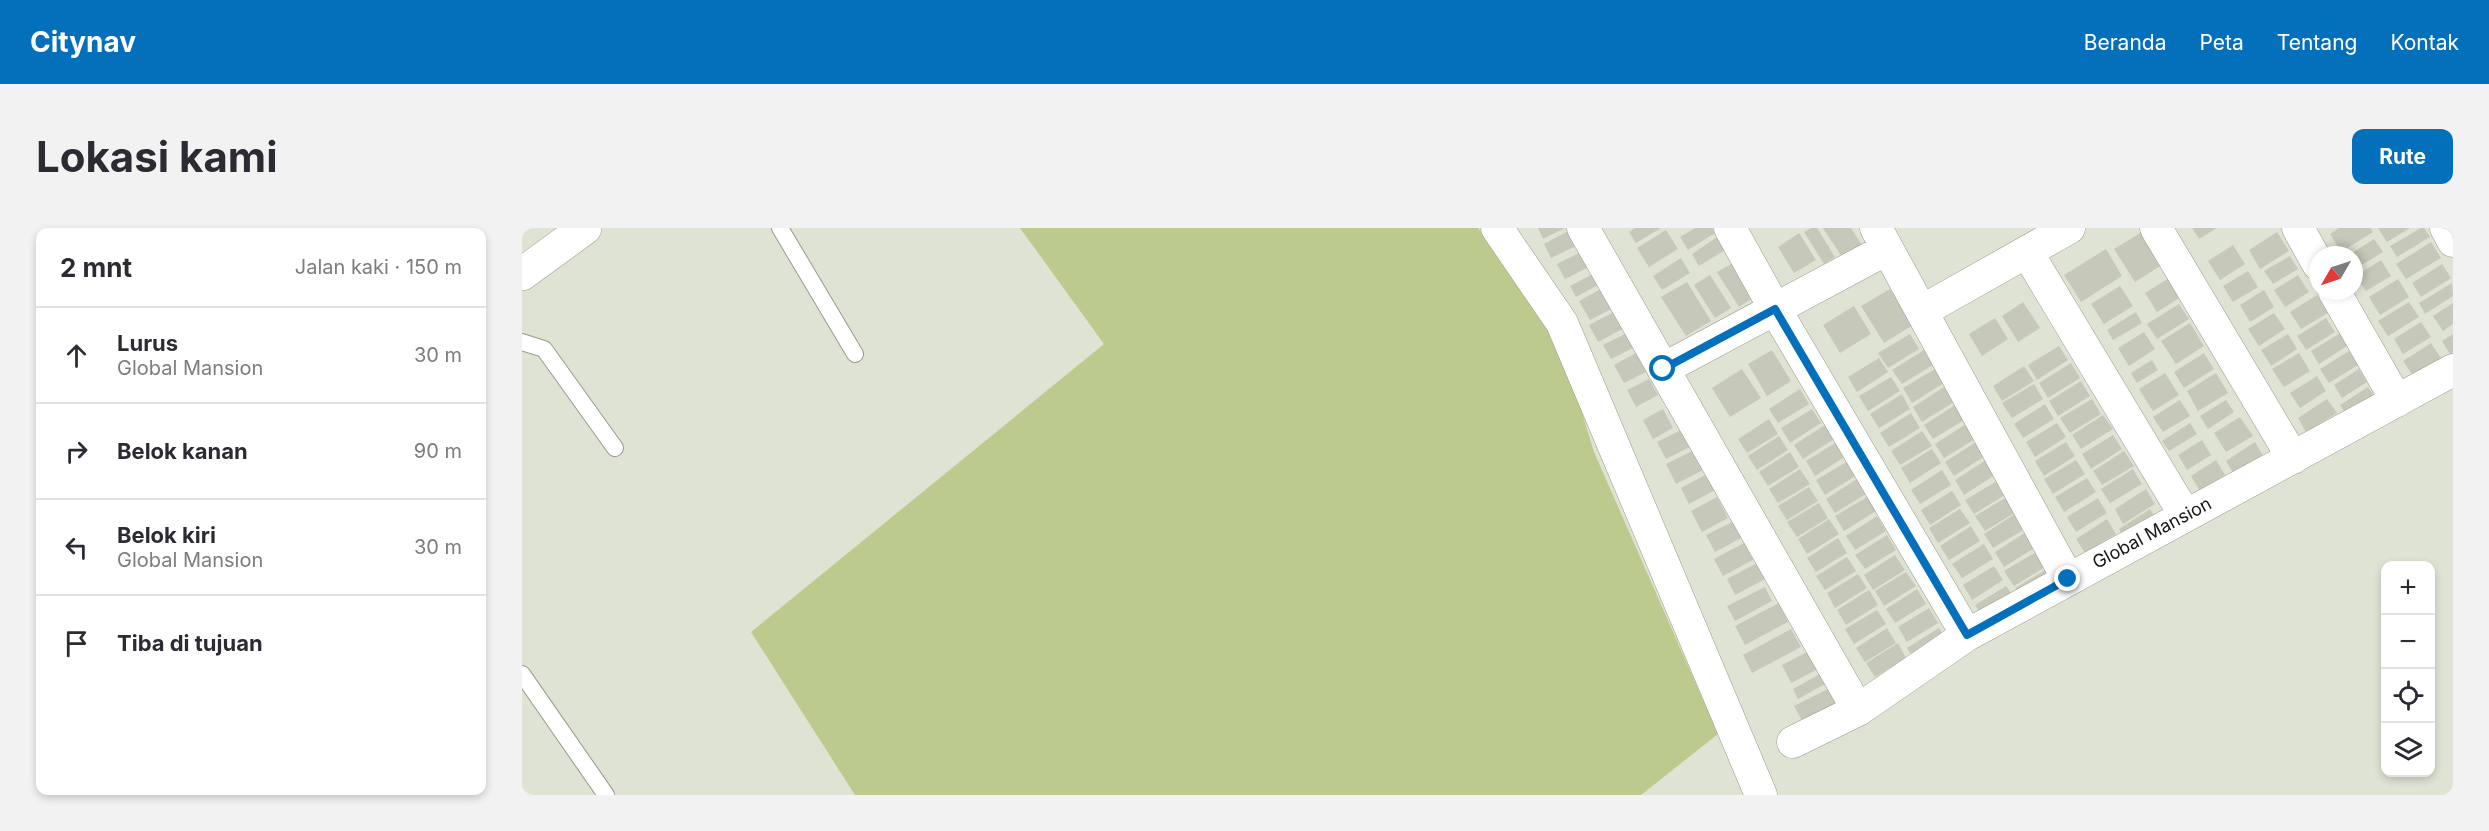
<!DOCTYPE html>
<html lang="id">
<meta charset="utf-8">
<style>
body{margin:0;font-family:Inter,sans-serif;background:#f2f2f3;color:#2b2b33}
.controls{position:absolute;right:18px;bottom:18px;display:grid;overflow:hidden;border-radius:12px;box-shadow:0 3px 9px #0003}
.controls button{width:54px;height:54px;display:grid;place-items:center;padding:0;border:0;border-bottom:2px solid #e1e1e2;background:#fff;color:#2b2b33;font:30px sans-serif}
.compass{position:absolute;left:1787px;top:18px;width:54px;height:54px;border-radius:50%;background:#fff;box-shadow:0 3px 9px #0003;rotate:231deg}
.stop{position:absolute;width:18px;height:18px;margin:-14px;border:4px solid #0470bb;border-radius:50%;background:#fff}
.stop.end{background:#0470bb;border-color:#fff;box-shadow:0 2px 6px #0008}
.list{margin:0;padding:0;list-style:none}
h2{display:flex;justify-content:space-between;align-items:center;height:78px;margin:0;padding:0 24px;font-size:26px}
h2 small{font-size:20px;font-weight:400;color:#7c7c81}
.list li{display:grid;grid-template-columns:39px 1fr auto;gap:18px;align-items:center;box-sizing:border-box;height:96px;padding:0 24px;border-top:2px solid #e1e1e2}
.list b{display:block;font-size:22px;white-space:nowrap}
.list p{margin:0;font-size:20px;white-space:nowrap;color:#7c7c81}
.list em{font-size:20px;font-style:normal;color:#7c7c81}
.icon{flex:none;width:33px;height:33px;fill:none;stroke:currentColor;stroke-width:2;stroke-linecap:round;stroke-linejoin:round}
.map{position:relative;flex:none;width:1931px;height:567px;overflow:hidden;border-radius:12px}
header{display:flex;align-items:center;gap:36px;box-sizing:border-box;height:84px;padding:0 30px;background:#0470bb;color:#fff}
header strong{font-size:28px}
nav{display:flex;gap:33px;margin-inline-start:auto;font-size:21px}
.intro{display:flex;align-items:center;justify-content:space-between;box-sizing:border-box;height:144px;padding:0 36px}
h1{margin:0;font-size:42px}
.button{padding:15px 27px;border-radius:12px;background:#0470bb;color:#fff;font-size:21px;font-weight:700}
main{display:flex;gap:36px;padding:0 36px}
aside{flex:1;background:#fff;border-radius:12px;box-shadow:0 3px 9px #0003}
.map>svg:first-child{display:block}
</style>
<header>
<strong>Citynav</strong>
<nav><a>Beranda</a><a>Peta</a><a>Tentang</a><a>Kontak</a></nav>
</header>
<div class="intro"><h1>Lokasi kami</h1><a class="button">Rute</a></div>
<main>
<aside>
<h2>2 mnt<small>Jalan kaki · 150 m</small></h2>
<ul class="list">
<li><svg class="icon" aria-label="ahead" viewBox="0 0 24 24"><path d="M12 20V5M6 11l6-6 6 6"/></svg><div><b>Lurus</b><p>Global Mansion</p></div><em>30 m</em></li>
<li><svg class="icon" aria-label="right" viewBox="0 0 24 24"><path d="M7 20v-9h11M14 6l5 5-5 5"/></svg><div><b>Belok kanan</b></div><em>90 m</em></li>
<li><svg class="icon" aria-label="left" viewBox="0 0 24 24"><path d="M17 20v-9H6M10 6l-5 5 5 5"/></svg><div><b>Belok kiri</b><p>Global Mansion</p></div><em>30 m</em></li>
<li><svg class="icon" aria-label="arrive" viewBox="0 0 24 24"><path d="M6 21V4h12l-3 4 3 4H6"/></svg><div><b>Tiba di tujuan</b></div></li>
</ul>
</aside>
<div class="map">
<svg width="1931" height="567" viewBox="0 0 1931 567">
<rect width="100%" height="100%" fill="#dfe3d4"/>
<path fill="#bdca8e" d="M498,0H956L1037,110L1072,224L1196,506L1119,567H333L229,404L582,116Z"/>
<path fill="#c6c9ba" d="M1016,0H1043L1021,11Z
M1113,0H1139L1114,15L1107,4Z
M1173,0H1190L1193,5L1166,22L1158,9Z
M1289,0H1295L1313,29L1302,36L1282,4Z
M1301,0H1329L1340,17L1320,29Z
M1670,0H1695L1677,11Z
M1817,0H1848L1851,4L1819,24L1808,6Z
M1856,0H1888L1865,14Z
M1899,0H1902L1908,9L1875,29L1868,18Z
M1050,1L1058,16L1029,30L1022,16Z
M1144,2L1156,21L1127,39L1115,20Z
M1623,2L1643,35L1613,54L1592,21Z
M1755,4L1767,23L1738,41L1727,22Z
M1277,5L1294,32L1272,45L1256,19Z
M1195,9L1203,22L1177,38L1170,26Z
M1852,11L1861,24L1833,41L1832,27H1827Z
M1909,14L1919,30L1884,51L1874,36Z
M1711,17L1723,36L1698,52L1686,33Z
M1584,21L1600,48L1559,74L1542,47Z
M1061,23L1069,38L1043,51L1035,36Z
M1768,28L1776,41L1751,56L1742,43Z
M1159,30L1168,45L1140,62L1131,48Z
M1859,32L1869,48L1844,63L1834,48Z
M1211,35L1232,69L1217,79L1195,44Z
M1920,36L1929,50L1899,69L1890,55Z
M1726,43L1736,59L1711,74L1701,58Z
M1071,46L1076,57L1054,69L1048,58Z
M1188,47L1209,80L1193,90L1172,57Z
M1776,47L1787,64L1763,79L1752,62Z
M1647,50L1659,69L1635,84L1623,65Z
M1876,51L1887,69L1858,87L1847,69Z
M1165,54L1189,93L1164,108L1139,69Z
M1930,55L1931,68L1903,86L1897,75Z
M1086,57L1097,77L1068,92L1057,73Z
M1598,58L1611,78L1582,96L1569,76Z
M1368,61L1391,97L1362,115L1339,78Z
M1742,62L1752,79L1728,94L1718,77Z
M1795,67L1806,85L1779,101L1768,84Z
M1501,74L1518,100L1496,114L1480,88Z
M1887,74L1897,89L1866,108L1856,93Z
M1931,75V96L1921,103L1911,88Z
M1657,76L1667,91L1635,111L1625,96Z
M1332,78L1349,106L1318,125L1301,97Z
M1098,81L1106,98L1076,114L1067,97Z
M1614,84L1620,95L1591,112L1585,102Z
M1752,85L1763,101L1737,118L1726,101Z
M1473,90L1486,111L1460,128L1447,106Z
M1804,90L1813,104L1784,122L1775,108Z
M1899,94L1909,109L1881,126L1872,111Z
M1668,95L1682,118L1654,136L1639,113Z
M1107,104L1115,118L1089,131L1081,117Z
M1622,104L1633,121L1607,138L1596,120Z
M1820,104L1828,116L1797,136L1789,123Z
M1388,106L1397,121L1366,140L1356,125Z
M1766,106L1775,121L1749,138L1739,122Z
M1931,106V124L1928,126L1920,113Z
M1909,115L1919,130L1891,148L1881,133Z
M1537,118L1546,132L1515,152L1506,137Z
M1250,122L1269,153L1245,168L1226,136Z
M1402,122L1411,137L1380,156L1370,142Z
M1827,123L1836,137L1807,155L1798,141Z
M1114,125L1124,144L1102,155L1092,137Z
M1682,125L1692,141L1662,160L1652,144Z
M1777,125L1788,143L1762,159L1750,141Z
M1357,130L1366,144L1335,164L1326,149Z
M1630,132L1636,142L1615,155L1609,145Z
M1549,135L1558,150L1526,170L1517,155Z
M1502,138L1512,153L1480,173L1471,158Z
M1220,141L1239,170L1208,189L1190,160Z
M1413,141L1422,155L1390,175L1381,160Z
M1837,141L1845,154L1820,170L1812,157Z
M1643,145L1657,167L1631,183L1617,161Z
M1694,145L1706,165L1676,183L1665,163Z
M1795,148L1804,163L1778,180L1768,165Z
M1369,149L1378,163L1346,183L1337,168Z
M1127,151L1136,167L1114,179L1105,162Z
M1559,153L1568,168L1536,188L1527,173Z
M1512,156L1521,171L1490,190L1480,175Z
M1422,159L1432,174L1400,194L1391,179Z
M1846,159L1854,171L1826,189L1818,177Z
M1278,161L1287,176L1256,195L1247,181Z
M1380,166L1388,181L1357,200L1348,186Z
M1570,171L1579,186L1548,205L1538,190Z
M1805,171L1815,185L1784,204L1776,190Z
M1658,172L1668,188L1641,204L1631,189Z
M1704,172L1712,184L1686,201L1678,188Z
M1523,176L1532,191L1501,210L1492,196Z
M1433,177L1442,192L1411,211L1402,197Z
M1141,181L1151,200L1131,211L1121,192Z
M1290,181L1299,195L1268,215L1259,200Z
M1389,185L1398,200L1367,219L1358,205Z
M1581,187L1591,201L1559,221L1550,207Z
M1718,189L1731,208L1704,224L1692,205Z
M1247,191L1256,206L1225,225L1216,211Z
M1535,195L1544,209L1513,229L1504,214Z
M1668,195L1675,206L1647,223L1640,213Z
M1444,196L1453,211L1422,230L1413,216Z
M1303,197L1312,211L1281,231L1272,217Z
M1163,200L1172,217L1144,231L1135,214Z
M1400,203L1410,218L1378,237L1369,223Z
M1591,207L1600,221L1569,241L1560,226Z
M1257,208L1266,222L1235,242L1226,228Z
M1680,212L1689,227L1665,242L1656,227Z
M1315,214L1324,228L1293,248L1284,233Z
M1454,214L1463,228L1432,248L1423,234Z
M1544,214L1553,228L1522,248L1513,233Z
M1733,214L1743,231L1714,250L1704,233Z
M1410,221L1419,235L1388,255L1379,240Z
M1172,222L1183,241L1154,256L1144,236Z
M1602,223L1612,238L1580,257L1571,243Z
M1268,224L1277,239L1246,258L1237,244Z
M1464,232L1473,247L1442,267L1433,252Z
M1554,232L1563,246L1531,266L1522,251Z
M1694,232L1703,247L1678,263L1669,248Z
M1326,233L1335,247L1303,267L1294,252Z
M1278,241L1288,256L1256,275L1247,261Z
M1611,241L1620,256L1588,275L1579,261Z
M1420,242L1429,257L1398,276L1389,262Z
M1185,246L1193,262L1167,276L1159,260Z
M1565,250L1574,264L1542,284L1533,269Z
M1335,251L1344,266L1313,285L1304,271Z
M1475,253L1483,267L1452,286L1443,272Z
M1287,259L1296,273L1265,292L1256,278Z
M1624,261L1633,276L1601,296L1593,281Z
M1430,263L1439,277L1408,297L1399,282Z
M1195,269L1206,290L1180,304L1169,283Z
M1345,269L1354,283L1322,303L1313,288Z
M1485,269L1494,284L1463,303L1453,288Z
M1576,270L1585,285L1554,304L1545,289Z
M1297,275L1306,290L1275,309L1265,294Z
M1438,281L1448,295L1416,315L1407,300Z
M1628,281L1637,296L1606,316L1597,301Z
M1493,286L1503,301L1471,320L1462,306Z
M1355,288L1364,303L1333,322L1324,308Z
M1307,291L1317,306L1285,326L1276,311Z
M1585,291L1594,306L1563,325L1554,311Z
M1212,293L1221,309L1193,324L1184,307Z
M1449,298L1458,313L1427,332L1418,318Z
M1504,304L1514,319L1482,339L1473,324Z
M1365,307L1374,322L1343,341L1333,327Z
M1316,310L1325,325L1294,344L1285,330Z
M1222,315L1231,332L1201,348L1192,331Z
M1462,316L1471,331L1440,350L1430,336Z
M1514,324L1523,339L1492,358L1482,343Z
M1373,327L1383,342L1351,362L1342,347Z
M1325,329L1334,343L1303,362L1294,348Z
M1235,335L1243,351L1213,367L1205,351Z
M1472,338L1481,352L1450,372L1441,357Z
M1525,341L1534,356L1502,375L1493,360Z
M1384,344L1394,358L1362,378L1353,363Z
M1336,346L1345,360L1313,380L1305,365Z
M1484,358L1494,372L1462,391L1453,377Z
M1243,359L1250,373L1213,393L1205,378Z
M1395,361L1404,376L1373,395L1364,381Z
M1347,362L1356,377L1324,397L1315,382Z
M1257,375L1266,394L1223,417L1213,398Z
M1407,380L1416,395L1385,414L1376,399Z
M1355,382L1364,396L1332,416L1323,401Z
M1365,400L1374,415L1343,434L1334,420Z
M1417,400L1426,414L1394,434L1385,420Z
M1269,401L1279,419L1230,445L1221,427Z
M1376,415L1384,430L1353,449L1344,435Z
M1287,423L1296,441L1269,455L1260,437Z
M1298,446L1303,456L1276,471L1271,461Z
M1306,461L1315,478L1282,496L1272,478Z"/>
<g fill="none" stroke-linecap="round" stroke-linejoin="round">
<g stroke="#979a8c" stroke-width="18">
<path id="lane" d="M258,0L333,126
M0,114L22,121L93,220
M0,446L84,567"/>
</g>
<g stroke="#979a8c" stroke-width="33">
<path id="street" d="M975,0L1040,95L1239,567
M1061,0L1336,482
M1208,0L1253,81L1445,407
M1354,0L1546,351
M1634,0L1771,230
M1776,0L1796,36
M1924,0L1931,13
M1505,24L1663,287
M1812,63L1875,173
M1400,83L1547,0
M1141,141L1365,21
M1271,514L1336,482L1445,407L1931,142"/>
</g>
<g stroke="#979a8c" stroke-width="34">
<path id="primary" d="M0,46L63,0"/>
</g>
<use href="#lane" stroke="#fff" stroke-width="16"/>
<use href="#street" stroke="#fff" stroke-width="32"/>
<use href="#primary" stroke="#fff" stroke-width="33"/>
</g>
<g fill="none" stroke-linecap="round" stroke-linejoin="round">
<path stroke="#0470bb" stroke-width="8" d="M1141,141L1253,81L1445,407L1546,351"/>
</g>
<g text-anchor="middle" stroke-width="6" stroke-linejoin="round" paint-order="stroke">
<g font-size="18" fill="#141510" stroke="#fff">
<text transform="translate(1630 305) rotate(-28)" y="6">Global Mansion</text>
</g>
</g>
</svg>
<div class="controls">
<button>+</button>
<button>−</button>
<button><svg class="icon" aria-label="locate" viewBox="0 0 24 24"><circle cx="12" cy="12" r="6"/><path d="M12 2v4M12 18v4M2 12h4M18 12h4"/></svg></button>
<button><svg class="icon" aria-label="layers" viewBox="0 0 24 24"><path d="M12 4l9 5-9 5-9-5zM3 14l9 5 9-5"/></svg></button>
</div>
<svg class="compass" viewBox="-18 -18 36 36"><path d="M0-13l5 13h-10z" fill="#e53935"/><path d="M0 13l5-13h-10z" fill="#7c7c81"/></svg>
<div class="stop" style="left:1141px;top:141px"></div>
<div class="stop end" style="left:1546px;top:351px"></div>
</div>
</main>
